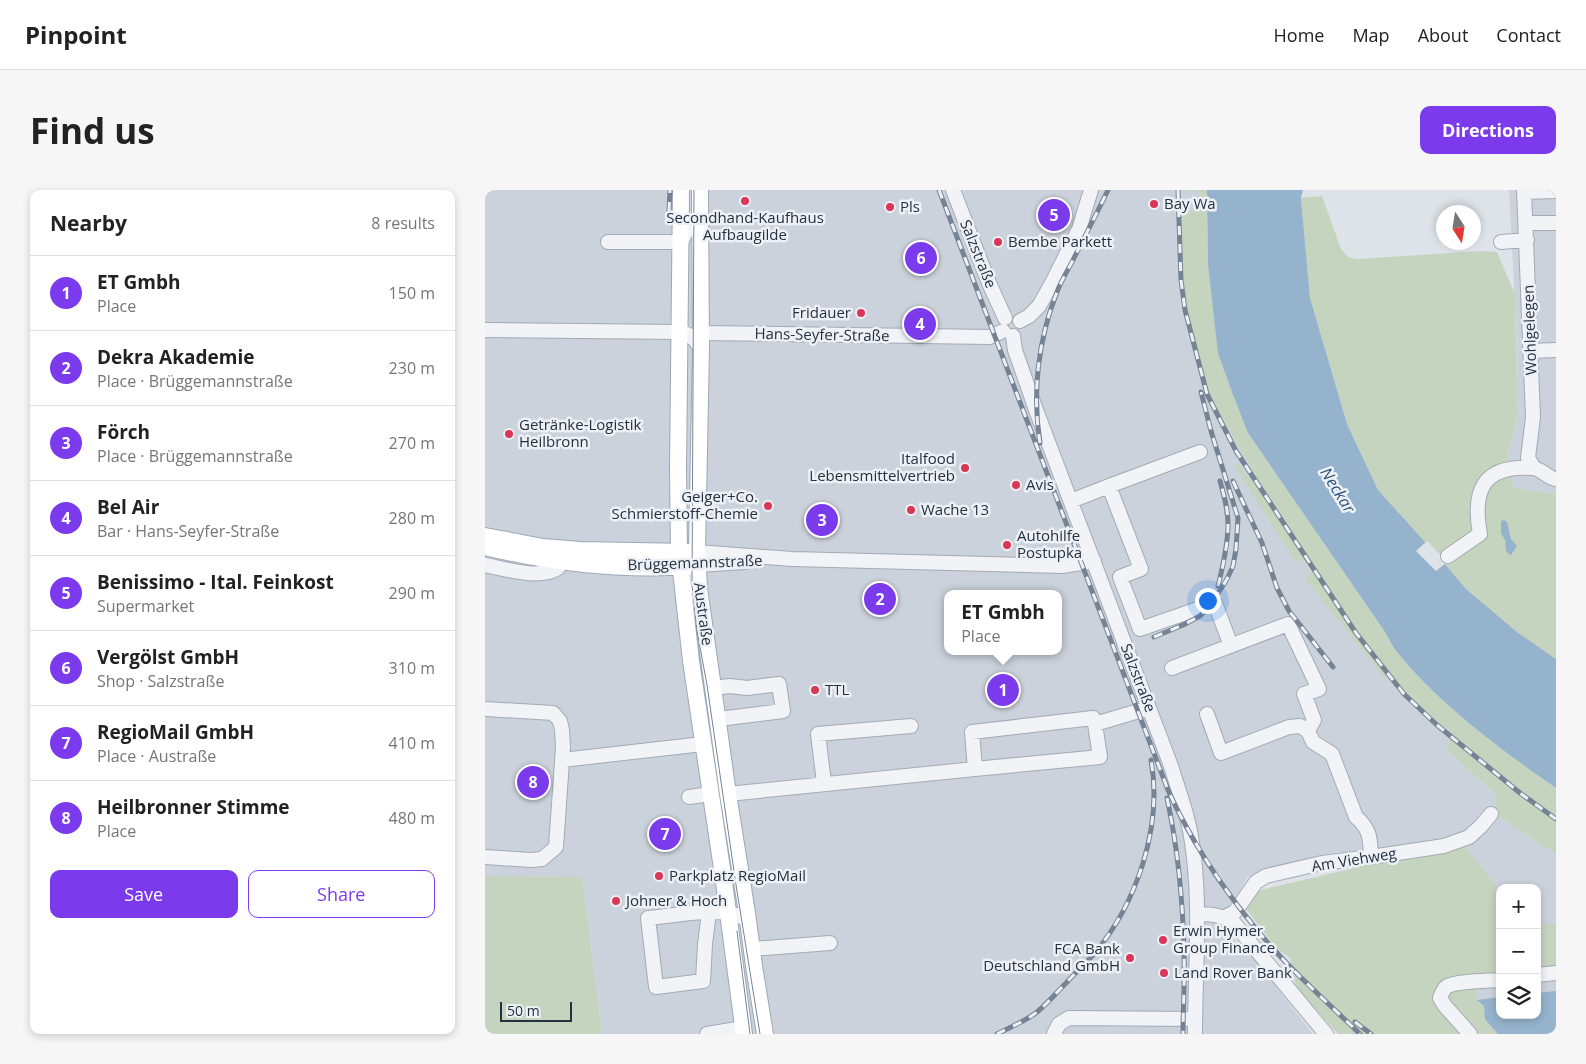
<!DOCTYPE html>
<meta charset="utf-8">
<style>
body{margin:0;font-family:"Open Sans",sans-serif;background:#f6f6f6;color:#222}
.controls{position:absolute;right:15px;bottom:15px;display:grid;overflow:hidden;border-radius:10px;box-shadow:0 2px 8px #0003}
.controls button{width:45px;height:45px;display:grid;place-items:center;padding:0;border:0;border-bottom:1px solid #e0e0e0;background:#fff;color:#222;font:25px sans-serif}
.compass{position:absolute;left:951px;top:15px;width:45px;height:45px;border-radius:50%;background:#fff;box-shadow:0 2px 8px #0003;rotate:168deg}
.scale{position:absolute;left:15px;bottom:12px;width:72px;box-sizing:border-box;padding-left:5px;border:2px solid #253141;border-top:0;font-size:14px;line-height:18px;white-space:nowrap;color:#253141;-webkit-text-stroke:4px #edf1f6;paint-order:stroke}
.you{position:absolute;left:722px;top:410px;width:18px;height:18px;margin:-12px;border:4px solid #fff;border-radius:50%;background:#1a73e8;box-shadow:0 0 0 8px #1a73e833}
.badge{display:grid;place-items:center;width:32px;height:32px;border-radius:50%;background:#7c3aed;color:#fff;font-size:16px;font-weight:700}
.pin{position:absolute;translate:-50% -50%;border:2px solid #fff;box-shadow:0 1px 5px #0006}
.popup{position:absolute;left:459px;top:400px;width:118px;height:65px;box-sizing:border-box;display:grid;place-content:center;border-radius:10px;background:#fff;filter:drop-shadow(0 1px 4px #0005);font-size:16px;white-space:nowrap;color:#767676}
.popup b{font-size:19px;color:#222}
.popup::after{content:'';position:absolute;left:50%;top:100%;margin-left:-10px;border:10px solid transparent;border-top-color:#fff}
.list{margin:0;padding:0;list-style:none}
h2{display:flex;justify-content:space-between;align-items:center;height:65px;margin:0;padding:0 20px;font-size:21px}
h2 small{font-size:16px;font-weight:400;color:#767676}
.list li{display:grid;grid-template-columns:32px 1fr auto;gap:15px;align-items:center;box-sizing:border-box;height:75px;padding:0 20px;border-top:1px solid #e0e0e0}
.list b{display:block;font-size:19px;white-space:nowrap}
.list p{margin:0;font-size:16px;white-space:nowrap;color:#767676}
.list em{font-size:16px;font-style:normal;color:#767676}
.actions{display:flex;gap:10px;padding:15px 20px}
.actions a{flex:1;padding:11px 0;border:1px solid #7c3aed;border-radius:10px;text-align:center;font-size:18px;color:#7c3aed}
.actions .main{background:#7c3aed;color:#fff}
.icon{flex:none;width:28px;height:28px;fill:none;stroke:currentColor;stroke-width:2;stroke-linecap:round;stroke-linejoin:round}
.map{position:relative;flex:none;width:1071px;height:844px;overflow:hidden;border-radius:10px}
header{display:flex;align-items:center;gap:30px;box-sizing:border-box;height:70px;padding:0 25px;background:#fff;border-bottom:1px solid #e0e0e0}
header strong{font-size:24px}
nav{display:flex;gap:28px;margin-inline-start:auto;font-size:18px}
.intro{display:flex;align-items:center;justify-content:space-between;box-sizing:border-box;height:120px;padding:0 30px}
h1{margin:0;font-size:35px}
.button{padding:12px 22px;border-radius:10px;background:#7c3aed;color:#fff;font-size:18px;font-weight:700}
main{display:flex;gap:30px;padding:0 30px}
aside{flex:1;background:#fff;border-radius:10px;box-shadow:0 2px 8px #0003}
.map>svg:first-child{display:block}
</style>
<header>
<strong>Pinpoint</strong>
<nav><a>Home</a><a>Map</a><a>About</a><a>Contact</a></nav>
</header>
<div class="intro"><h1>Find us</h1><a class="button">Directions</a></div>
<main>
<aside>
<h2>Nearby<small>8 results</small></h2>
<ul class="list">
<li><span class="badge">1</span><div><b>ET Gmbh</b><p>Place</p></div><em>150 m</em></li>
<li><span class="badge">2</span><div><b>Dekra Akademie</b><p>Place · Brüggemannstraße</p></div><em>230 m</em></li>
<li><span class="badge">3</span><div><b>Förch</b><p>Place · Brüggemannstraße</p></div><em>270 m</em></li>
<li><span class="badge">4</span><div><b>Bel Air</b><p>Bar · Hans-Seyfer-Straße</p></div><em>280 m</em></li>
<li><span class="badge">5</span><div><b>Benissimo - Ital. Feinkost</b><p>Supermarket</p></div><em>290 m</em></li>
<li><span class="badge">6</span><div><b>Vergölst GmbH</b><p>Shop · Salzstraße</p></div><em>310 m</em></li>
<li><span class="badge">7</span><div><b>RegioMail GmbH</b><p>Place · Austraße</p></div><em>410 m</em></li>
<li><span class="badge">8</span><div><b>Heilbronner Stimme</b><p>Place</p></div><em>480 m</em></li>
</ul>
<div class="actions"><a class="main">Save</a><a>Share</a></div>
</aside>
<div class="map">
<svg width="1071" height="844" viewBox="0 0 1071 844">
<rect width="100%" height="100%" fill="#dee3e9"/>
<path fill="#cbd2db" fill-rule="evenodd" d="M0,0H694L715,1V21H696L698,106L702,136L710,167L740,233L771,285L764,289L754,274L811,372L817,369L827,383L821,387L897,485L966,542L962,560L1011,605V625L1071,664V844H979L947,807L1015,740V825H1052V698H1015V701L986,663L896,665L853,662L842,664L762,688L738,735L763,766L768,767L828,844H117L97,687L0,686ZM463,404H573V461H463Z
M1024,0H1071V304L1029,298L1022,266L1032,226L1031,132Z"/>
<path fill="#c5d4be" d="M694,0H722L723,74L763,243L898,439C903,446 906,455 912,462C954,514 1016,560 1071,598V664L1011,625V605L962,560L966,542L897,485L820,388L827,382L817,369L811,372L750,277L753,273L764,288L771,285C743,239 712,189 702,135C695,98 697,58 696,20L714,21L715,2Z
M837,6L856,59L863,67L872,69L996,61L1012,62L1030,104L1032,226L1022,266L1029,298L1071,304V469L1032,442L981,399L960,374L893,300L862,234L825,108L816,8Z
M973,654L986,663L1015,701V786L991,795L992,810L999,816L1000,829L1013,844H853L811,797L805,768L791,758L761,719L771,701Z
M0,686L97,687L117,844H0Z
M1071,733V779L1052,782V735Z"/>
<path fill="#95b3cd" d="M722,0H818L816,8L825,108L862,234L893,300L960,374L981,399L1032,442L1071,469V598C1016,560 954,514 912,462C906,455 903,446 898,439L763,243L747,202L733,163L723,74Z
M1019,330L1022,332L1026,349L1032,356L1026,365C1020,363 1020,357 1021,352L1016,343V331Z
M1071,801V844H1013L1000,829L999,816L992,810L1015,807V825H1052V803Z"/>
<path fill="#dee3e9" d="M942,351L962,372L951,381L931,361Z"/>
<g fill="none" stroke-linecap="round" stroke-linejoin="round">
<g stroke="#a3aab3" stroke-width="16">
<path id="minor" d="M468,0L504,93L520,128
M1039,0L1048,227L1043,268L1049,278
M1039,2L1071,1
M1041,33H1071
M123,52H196L203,38L215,26
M1016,52L1042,50
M535,131L544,126L554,116L567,93L594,39L606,0
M0,140L195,142C206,144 209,149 216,158
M216,143L505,147L518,141
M528,146L530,160L551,220L686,576C693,599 702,622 706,646C717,711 710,778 710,844
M1046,161L1071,160
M624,296L715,262
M586,311L624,296L656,379L635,387L655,439L730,413L746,456
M212,362L307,369L577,376L609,371
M963,366L995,344C987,300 998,275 1047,278C1056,278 1062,288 1071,289
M0,375C21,379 54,390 73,378L75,372
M213,375L259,372
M687,478L803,434L834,499L819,504L829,530L823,541L828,552L847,564L871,627C886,640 885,649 886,667
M228,498L245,496L262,498L294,494L298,521L234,529
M0,519L68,523L75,531L77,540L78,557L71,657L57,669L46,670L0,667
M722,524L736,563L804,537L815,536L823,541
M77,570L218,554
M490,579L615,567L610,534
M339,593L333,544L426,536
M243,604L490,579L487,542L608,528L610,534L664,518
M204,607L226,604
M224,722L220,754L218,791L171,797L163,728C188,726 235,716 256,727L262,723
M712,724C726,724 737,725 749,733L841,844
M740,727L750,722L771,692L781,686L837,673L886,667L959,656L984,647L996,636L1006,624
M266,759L345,753
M1052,785L1071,783
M222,844L258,838
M569,844L574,834L584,828L710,829
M985,844L960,816L955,808C957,803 958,800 961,797C970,791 1003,791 1015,790"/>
</g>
<g stroke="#9ca8b6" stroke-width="18">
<path id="major" d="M196,0L193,278L194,362L206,471L239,692L259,844
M215,0L216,158L212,362L214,398L243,604L262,723L269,776L280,844
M0,346L58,357L95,360L204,362
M0,357C67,373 136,381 206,376"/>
</g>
<use href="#minor" stroke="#f1f3f7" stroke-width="14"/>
<use href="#major" stroke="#fff" stroke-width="16"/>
<path stroke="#768394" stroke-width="1" d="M209,0L207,395L212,441L222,495L251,695L275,844
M252,741L265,844"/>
<g stroke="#768394" stroke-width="5">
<path id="rail" d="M454,0L683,600C705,649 738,699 773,741C803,778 840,810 875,844
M693,0L696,90L700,120L722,204L751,261L871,443L919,504L952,535L1035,603L1071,629
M184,21L185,0
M555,253C547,203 553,150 572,102C576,91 583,80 589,68C600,46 612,23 623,0
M748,291L777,353L792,398L804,421L848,477
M733,396C738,376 743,355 743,334C743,319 739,305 735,291
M669,447L698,435L715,426L727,413L742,389L748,376L751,359L753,328L726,241L716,202
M682,608C693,659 698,711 699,764C700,790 698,817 698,844
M870,832L886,844
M512,844C525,837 541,831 552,822C563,813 572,802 582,792C590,783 600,774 608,765C652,714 678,636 666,570"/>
</g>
<use href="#rail" stroke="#edf1f6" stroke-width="3" stroke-dasharray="9" stroke-linecap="butt"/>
</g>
<g fill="#da3658" stroke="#edf1f6" stroke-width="2">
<circle cx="260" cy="11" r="5"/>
<circle cx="669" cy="14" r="5"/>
<circle cx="405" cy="17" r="5"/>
<circle cx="513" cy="52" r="5"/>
<circle cx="376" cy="123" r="5"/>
<circle cx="24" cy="244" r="5"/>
<circle cx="480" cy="278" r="5"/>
<circle cx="531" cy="295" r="5"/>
<circle cx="283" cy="316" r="5"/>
<circle cx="426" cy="320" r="5"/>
<circle cx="522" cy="355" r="5"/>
<circle cx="330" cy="500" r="5"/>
<circle cx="174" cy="686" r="5"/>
<circle cx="131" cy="711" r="5"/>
<circle cx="678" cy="750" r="5"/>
<circle cx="645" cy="768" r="5"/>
<circle cx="679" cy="783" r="5"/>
</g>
<g text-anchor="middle" stroke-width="5" stroke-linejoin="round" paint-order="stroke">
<g font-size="15" fill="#253141" stroke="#edf1f6" text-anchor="start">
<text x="679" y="19">Bay Wa</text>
<text x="415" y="22">Pls</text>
<text x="260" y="33" text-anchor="middle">Secondhand-Kaufhaus<tspan x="260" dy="17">Aufbaugilde</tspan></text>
<text x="523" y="57">Bembe Parkett</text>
<text x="366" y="128" text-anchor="end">Fridauer</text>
<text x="34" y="240">Getränke-Logistik<tspan x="34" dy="17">Heilbronn</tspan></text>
<text x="470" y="274" text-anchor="end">Italfood<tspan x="470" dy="17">Lebensmittelvertrieb</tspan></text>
<text x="541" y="300">Avis</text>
<text x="273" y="312" text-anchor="end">Geiger+Co.<tspan x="273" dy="17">Schmierstoff-Chemie</tspan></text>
<text x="436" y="325">Wache 13</text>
<text x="532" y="351">Autohilfe<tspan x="532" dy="17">Postupka</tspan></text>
<text x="340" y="505">TTL</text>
<text x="184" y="691">Parkplatz RegioMail</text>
<text x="141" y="716">Johner &amp; Hoch</text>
<text x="688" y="746">Erwin Hymer<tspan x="688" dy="17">Group Finance</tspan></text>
<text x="635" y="764" text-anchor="end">FCA Bank<tspan x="635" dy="17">Deutschland GmbH</tspan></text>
<text x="689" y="788">Land Rover Bank</text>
</g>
<g font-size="15" fill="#253141" stroke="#edf1f6">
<text transform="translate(493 64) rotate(68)" y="5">Salzstraße</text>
<text transform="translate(1045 140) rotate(-92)" y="5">Wohlgelegen</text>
<text transform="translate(337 145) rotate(1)" y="5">Hans-Seyfer-Straße</text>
<text transform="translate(210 373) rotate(-2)" y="5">Brüggemannstraße</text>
<text transform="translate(218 424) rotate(82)" y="5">Austraße</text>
<text transform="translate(653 488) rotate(69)" y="5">Salzstraße</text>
<text transform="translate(869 670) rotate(-9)" y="5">Am Viehweg</text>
</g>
<g font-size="16" font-style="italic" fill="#2c5279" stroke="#edf1f6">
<text transform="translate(853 300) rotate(58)" y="6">Neckar</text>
</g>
</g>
</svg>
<div class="controls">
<button>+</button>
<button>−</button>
<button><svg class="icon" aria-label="layers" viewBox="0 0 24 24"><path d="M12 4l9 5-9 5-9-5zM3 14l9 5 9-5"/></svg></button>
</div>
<svg class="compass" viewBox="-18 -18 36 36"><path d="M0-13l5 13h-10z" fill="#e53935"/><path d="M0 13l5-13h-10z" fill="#767676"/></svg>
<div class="scale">50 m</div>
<div class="you"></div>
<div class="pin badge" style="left:518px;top:500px">1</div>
<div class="popup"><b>ET Gmbh</b>Place</div>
<div class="pin badge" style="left:395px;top:409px">2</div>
<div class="pin badge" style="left:337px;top:330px">3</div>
<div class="pin badge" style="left:435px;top:134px">4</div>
<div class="pin badge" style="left:569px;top:25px">5</div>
<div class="pin badge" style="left:436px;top:68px">6</div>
<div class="pin badge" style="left:180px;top:644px">7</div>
<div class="pin badge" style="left:48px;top:592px">8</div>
</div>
</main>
